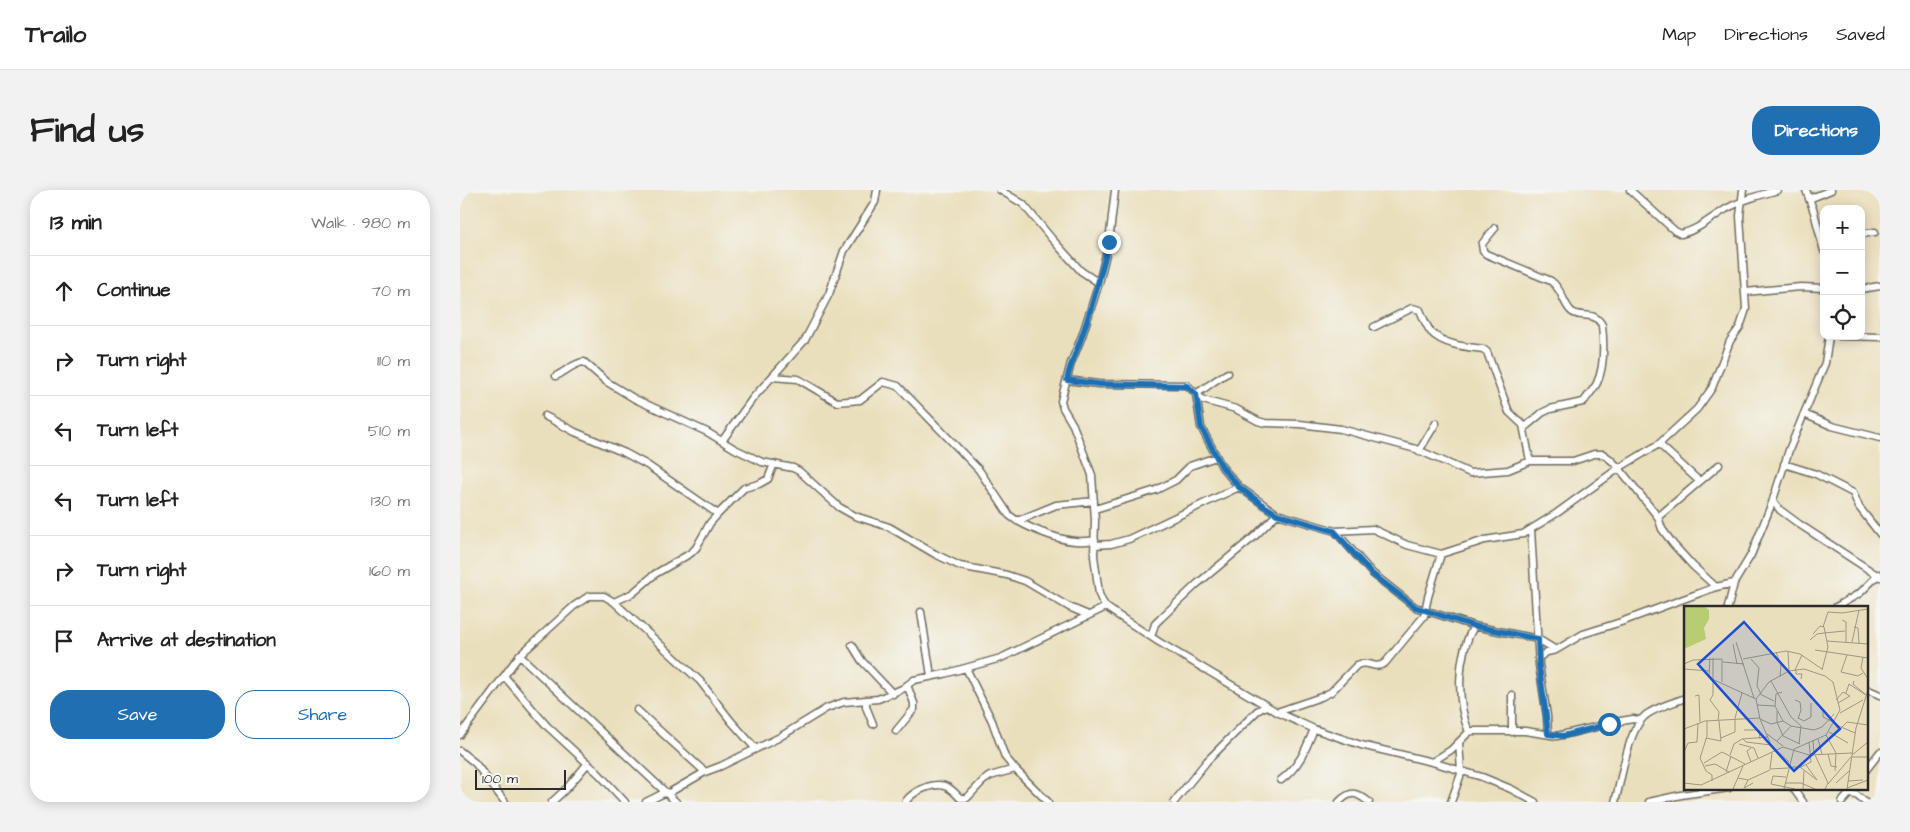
<!DOCTYPE html>
<meta charset="utf-8">
<style>
body{margin:0;font-family:"Architects Daughter",sans-serif;background:#f2f2f2;color:#222}
.controls{position:absolute;right:15px;top:15px;display:grid;overflow:hidden;border-radius:10px;box-shadow:0 2px 12px #0003}
.controls button{width:45px;height:45px;display:grid;place-items:center;padding:0;border:0;border-bottom:1px solid #e0e0e0;background:#fff;color:#222;font:25px sans-serif}
.scale{position:absolute;left:15px;bottom:12px;width:91px;box-sizing:border-box;padding-left:5px;border:2px solid #2b2b2b;border-top:0;font-size:14px;line-height:18px;white-space:nowrap;color:#2b2b2b;-webkit-text-stroke:4px #f6f6f2;paint-order:stroke}
.stop{position:absolute;width:15px;height:15px;margin:-11px;border:4px solid #1f6fb2;border-radius:50%;background:#fff}
.stop.end{background:#1f6fb2;border-color:#fff;box-shadow:0 1px 5px #0008}
.list{margin:0;padding:0;list-style:none}
h2{display:flex;justify-content:space-between;align-items:center;height:65px;margin:0;padding:0 20px;font-size:21px}
h2 small{font-size:16px;font-weight:400;color:#767676}
.list li{display:grid;grid-template-columns:32px 1fr auto;gap:15px;align-items:center;box-sizing:border-box;height:70px;padding:0 20px;border-top:1px solid #e0e0e0}
.list b{display:block;font-size:19px;white-space:nowrap}
.list em{font-size:16px;font-style:normal;color:#767676}
.actions{display:flex;gap:10px;padding:15px 20px}
.actions a{flex:1;padding:11px 0;border:1px solid #1f6fb2;border-radius:20px;text-align:center;font-size:18px;color:#1f6fb2}
.actions .main{background:#1f6fb2;color:#fff}
.icon{flex:none;width:28px;height:28px;fill:none;stroke:currentColor;stroke-width:2;stroke-linecap:round;stroke-linejoin:round}
.map{position:relative;flex:none;width:1420px;height:612px;overflow:hidden;border-radius:20px}
header{display:flex;align-items:center;gap:30px;box-sizing:border-box;height:70px;padding:0 25px;background:#fff;border-bottom:1px solid #e0e0e0}
header strong{font-size:24px}
nav{display:flex;gap:28px;margin-inline-start:auto;font-size:18px}
.intro{display:flex;align-items:center;justify-content:space-between;box-sizing:border-box;height:120px;padding:0 30px}
h1{margin:0;font-size:35px}
.button{padding:12px 22px;border-radius:20px;background:#1f6fb2;color:#fff;font-size:18px;font-weight:700}
main{display:flex;gap:30px;padding:0 30px}
aside{flex:1;background:#fff;border-radius:20px;box-shadow:0 2px 12px #0003}
.map>svg:first-child{display:block}
</style>
<header>
<strong>Trailo</strong>
<nav><a>Map</a><a>Directions</a><a>Saved</a></nav>
</header>
<div class="intro"><h1>Find us</h1><a class="button">Directions</a></div>
<main>
<aside>
<h2>13 min<small>Walk · 980 m</small></h2>
<ul class="list">
<li><svg class="icon" aria-label="ahead" viewBox="0 0 24 24"><path d="M12 20V5M6 11l6-6 6 6"/></svg><div><b>Continue</b></div><em>70 m</em></li>
<li><svg class="icon" aria-label="right" viewBox="0 0 24 24"><path d="M7 20v-9h11M14 6l5 5-5 5"/></svg><div><b>Turn right</b></div><em>110 m</em></li>
<li><svg class="icon" aria-label="left" viewBox="0 0 24 24"><path d="M17 20v-9H6M10 6l-5 5 5 5"/></svg><div><b>Turn left</b></div><em>510 m</em></li>
<li><svg class="icon" aria-label="left" viewBox="0 0 24 24"><path d="M17 20v-9H6M10 6l-5 5 5 5"/></svg><div><b>Turn left</b></div><em>130 m</em></li>
<li><svg class="icon" aria-label="right" viewBox="0 0 24 24"><path d="M7 20v-9h11M14 6l5 5-5 5"/></svg><div><b>Turn right</b></div><em>160 m</em></li>
<li><svg class="icon" aria-label="arrive" viewBox="0 0 24 24"><path d="M6 21V4h12l-3 4 3 4H6"/></svg><div><b>Arrive at destination</b></div></li>
</ul>
<div class="actions"><a class="main">Save</a><a>Share</a></div>
</aside>
<div class="map">
<svg width="1420" height="612" viewBox="0 0 1420 612">
<rect width="100%" height="100%" fill="#f6f6f2"/>
<filter id="ink" filterUnits="userSpaceOnUse"><feTurbulence type="fractalNoise" baseFrequency=".02" numOctaves="2"/><feDisplacementMap in="SourceGraphic" scale="10" xChannelSelector="R" yChannelSelector="G"/><feConvolveMatrix kernelMatrix="1 2 1 2 8 2 1 2 1" color-interpolation-filters="sRGB"/></filter>
<filter id="wash" filterUnits="userSpaceOnUse"><feTurbulence type="fractalNoise" baseFrequency=".0096" numOctaves="4" result="noise"/><feDisplacementMap in="SourceGraphic" scale="20" xChannelSelector="R" yChannelSelector="G"/><feGaussianBlur stdDeviation="1.12" result="paint"/><feColorMatrix in="noise" values="0 0 0 0 0 0 0 0 0 0 0 0 0 0 0 0 0 1.4 0 .05"/><feComposite in="paint" operator="in"/></filter>
<g filter="url(#wash)">
<rect width="100%" height="100%" fill="#eadfbc"/>
</g>
<g filter="url(#ink)">
<g fill="none" stroke-linecap="round" stroke-linejoin="round">
<g stroke="#6e6a5e" stroke-width="9">
<path id="street" d="M540,0L563,14L592,49L621,81L639,93
M655,0L649,52L639,93L622,146L611,173L601,211L603,218L613,235L632,285L635,330L634,366L639,404L642,411L646,417L659,426L699,452L817,522L854,539L901,555L972,572L1022,587L1051,599L1075,612
M1170,0L1215,41L1221,44C1238,40 1251,28 1266,19C1282,10 1300,5 1318,0
M1346,0L1354,22L1364,61
M1349,9L1371,0
M1035,38L1022,54L1023,61L1026,64L1091,91C1103,100 1102,112 1111,121C1120,130 1133,119 1142,135C1144,154 1145,176 1137,193C1134,199 1129,204 1125,210L1123,212L1090,219L1082,223L1064,238
M1401,44L1415,42
M1401,99L1420,96
M1285,102L1341,97L1364,98
M914,137L952,118L960,120C963,127 966,136 971,142C983,155 1007,157 1023,159L1027,162L1047,217L1049,222L1063,235L1070,271
M1379,146L1420,147
M768,183C762,185 744,199 736,204L741,237L762,277L779,297L817,324L875,341L913,339L947,355L981,364L1025,350L1063,344L1097,323L1159,278L1199,254L1237,219L1252,198L1270,151L1280,137L1286,119L1280,26L1283,0
M96,186C105,182 115,172 124,172L147,192L175,209L247,242L275,259L302,272L333,278L339,281L379,317L395,326L429,337L475,364L500,376L547,385L565,391L609,417L628,425
M312,187L338,189L377,212L400,210L423,192L438,196L519,280L549,325C562,336 598,350 615,351C622,352 629,351 635,350
M607,190L638,194L727,195L743,210L776,219L798,231L805,233L840,234L881,239L956,259L1010,283L1048,280L1070,271H1113L1134,264H1143L1150,269L1159,278L1198,327L1202,339L1213,354L1233,376L1256,397
M1344,224L1372,236L1420,248
M85,226L115,242L165,263L187,275L258,324
M262,251L293,208L345,150L369,104L384,61L415,12L417,0
M1199,254L1239,291
M959,261L976,233
M1324,274L1356,284L1393,303L1399,317L1420,344
M1313,311L1320,320L1339,334L1420,387
M635,319L696,300L716,290L730,276L756,267
M1198,327L1259,275
M557,331L596,315L634,311
M1071,340L1079,475L1087,526L1088,544
M875,341L912,383L955,417L1014,436L1078,449L1096,460L1123,444L1161,432L1256,397L1274,393
M635,355L651,354L669,349L779,297
M154,412L173,403L195,384L231,363L236,358L250,333L258,324L284,298L299,294L308,289L314,274
M1268,417L1274,393L1291,365L1312,313L1329,260L1365,173L1369,146
M1376,417L1400,403L1419,384
M461,422L471,486
M691,447L695,434L701,428L737,394L795,346L817,324
M392,455L402,471L433,504
M59,465L216,612
M1078,468L1087,462L1096,460
M506,478L532,531L545,567L555,579L588,612
M44,486L87,536L139,584L165,612
M1406,499L1420,505
M406,510V517L413,534
M177,520L245,582
M817,522L861,507L871,502L897,475C910,469 913,481 925,473L964,426L968,407L981,364
M436,541L454,519V513L447,495
M1009,542C996,511 997,465 1014,436
M1052,542V505
M0,545L59,466L114,416L129,406H144L154,412L240,491L271,531L296,559
M999,553L1001,580
M0,561L15,573L45,612
M972,572L991,560L1009,542L1013,541H1065L1097,546L1161,531L1173,529L1179,530
M1406,580L1420,562
M821,590C839,577 846,559 854,539
M1333,598L1343,612
M207,604L245,582L261,576L318,548L367,518L384,512L418,509L442,499L454,490L484,484L541,468L646,417
M1389,604L1396,605L1405,612
M446,611C453,601 475,591 487,597C492,599 496,604 500,608H507L523,591L530,586L555,579
M92,612L107,598L128,573
M186,612L206,602
M714,612L747,571L797,521L806,516
M879,612C891,600 896,602 909,612
M991,612L1002,581
M1155,612C1162,589 1168,534 1189,523C1200,516 1213,513 1225,508
M1189,612L1221,605L1269,598
M1382,612L1394,598"/>
</g>
<use href="#street" stroke="#fff" stroke-width="6"/>
</g>
</g>
<g fill="none" stroke-linecap="round" stroke-linejoin="round" filter="url(#ink)">
<path stroke="#1f6fb2" stroke-width="6" d="M649,52C641,83 633,115 622,146C617,161 610,174 607,190L638,194L727,196L736,204L741,237L762,277L779,297L804,316L817,324L874,341L912,384L955,417L1014,436L1078,449L1079,476L1086,526L1088,544L1104,546L1149,534"/>
</g>
<g transform="translate(1224 416)">
<rect width="184" height="184" fill="#eadfbc"/>
<path d="M0,1H21L25,4V13L20,22L22,33L0,43Z" fill="#b8cd71"/>
<path fill="none" stroke="#9e9782" stroke-width="1" d="M158,14L162,16V36M139,21L144,6L158,7L184,3M170,21L174,22L175,37M140,27L161,25M129,28L136,20L140,21L144,41L138,64M126,34L133,28L140,27M143,35L184,38M52,36L70,92M168,36L175,4M49,38L53,58M131,44L184,52M92,46L97,59L96,71M104,46L105,65M163,49L157,66L174,70L179,67M179,51L177,62L184,73M26,52L25,70L28,72M29,52V89L26,94L35,106L34,115M59,53L102,45L116,48L138,63M67,53L75,62L73,80L77,88M39,56L60,58M0,58L9,54L38,53V76M0,63L25,65M111,64L118,49M112,64V68H118L117,73M28,73L72,93M87,75L107,111L117,120L115,138M170,75L169,78L181,88M98,86L92,88L91,100L99,115L107,120L130,124L138,121L150,108M162,87L165,78L182,89M76,88L90,95M11,90L15,89L16,116M111,94L116,96L117,104L114,113M152,94L159,86L166,90L154,97M73,99L91,100M139,103V111L151,117M93,105V116L99,130L116,138M156,107L179,94M51,112L58,87M114,112L120,115L127,111V97M76,113L87,118L99,115M23,115V130L16,152L22,165L28,169V175M150,118L171,127M157,122L163,116L184,119M0,123L21,115L76,112M60,124H75L76,133M145,126L164,137M83,128L99,140M142,129L152,147L151,165M22,132L37,135L35,115M37,132L51,126V112M59,133L62,136L87,139M134,133L138,148M129,134L130,149M93,135L107,120M55,138L70,142L74,152M67,142L63,145L67,156M0,146L4,137L13,136L14,117M88,147L86,163L104,162M144,148L147,160L153,161M46,149L50,138L58,133L84,131M131,149L144,177L141,183M168,149L184,136M168,151H184M20,157L38,146L61,158M21,160L31,158L45,166M104,161H117L127,156L125,136M116,161L133,174L122,159M42,166L47,150M102,171L89,170L87,178L111,183M54,172L64,174L86,164M64,174L60,182L69,177M164,175L179,174M0,177L17,179L99,141L125,149L168,147M101,177H117L131,183M152,177L165,165M144,178L167,151M163,182L184,174M49,183L59,160M100,183L110,143L142,129L156,104L149,76L141,70L120,63L105,65L85,76L72,93L76,113L87,139L105,156M119,183L120,165M163,183L172,122L184,84"/>
<path fill="#1d4ed8" fill-opacity="0.15" stroke="#1d4ed8" stroke-width="2.5" d="M60,16L156,123L110,165L14,58Z"/>
<rect width="184" height="184" fill="none" stroke="#2b2b2b" stroke-width="2.5"/>
</g>
</svg>
<div class="controls">
<button>+</button>
<button>−</button>
<button><svg class="icon" aria-label="locate" viewBox="0 0 24 24"><circle cx="12" cy="12" r="6"/><path d="M12 2v4M12 18v4M2 12h4M18 12h4"/></svg></button>
</div>
<div class="scale">100 m</div>
<div class="stop" style="left:1149px;top:534px"></div>
<div class="stop end" style="left:649px;top:52px"></div>
</div>
</main>
